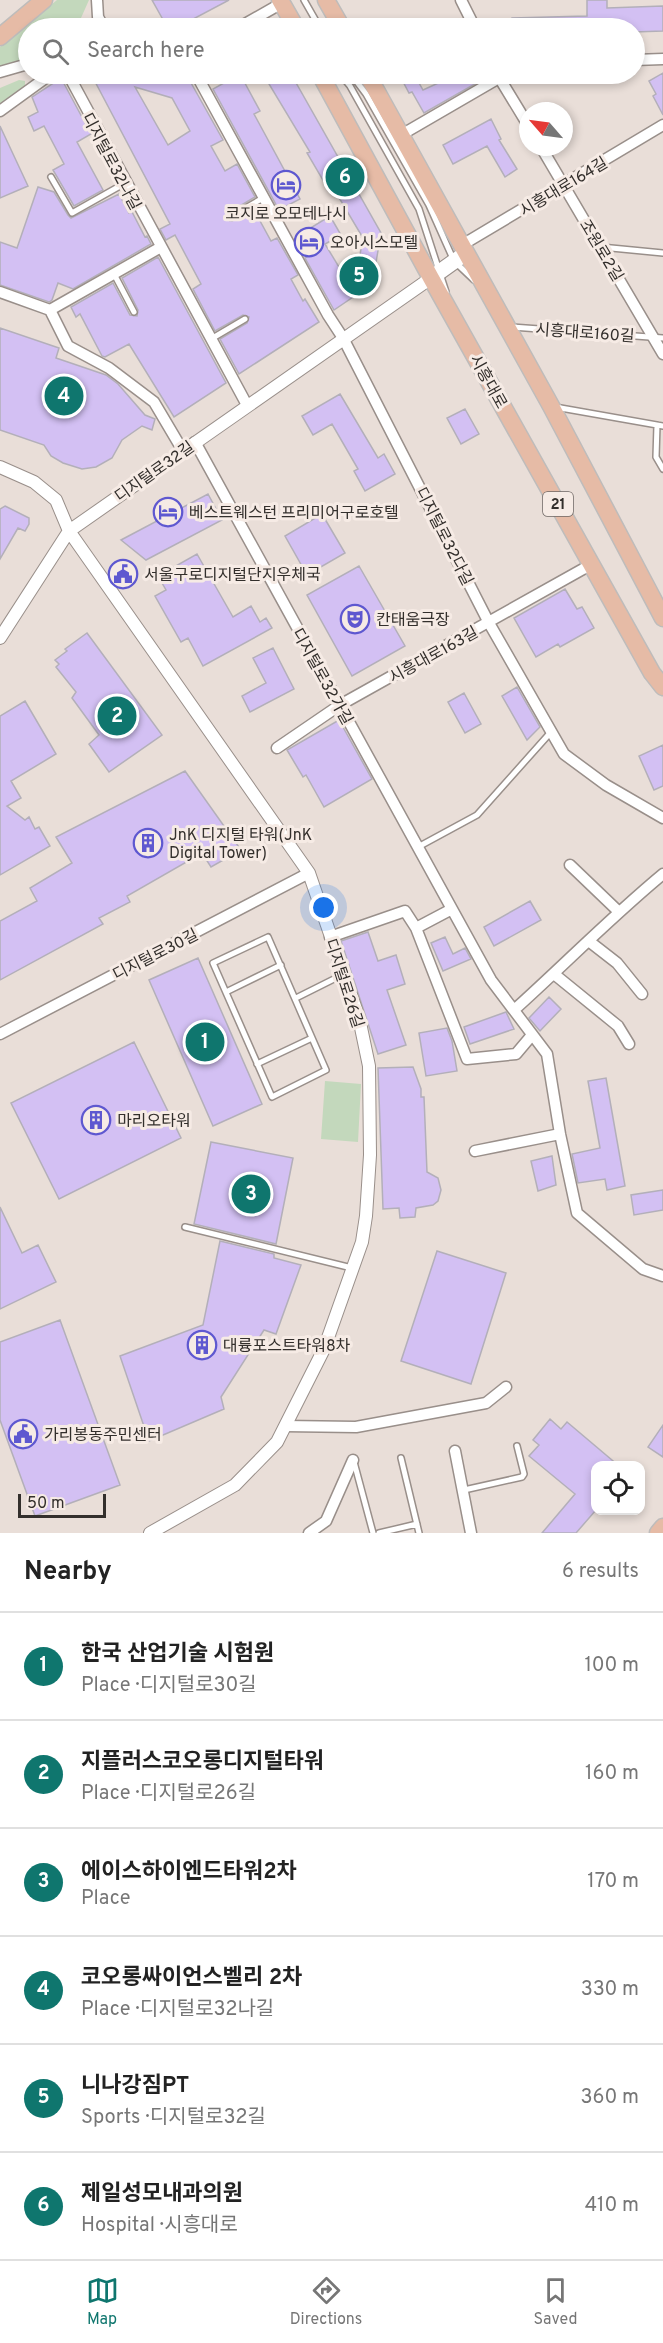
<!DOCTYPE html>
<meta charset="utf-8">
<style>
body{margin:0;font-family:Overpass,"Noto Sans KR",sans-serif;background:#f2f2f2;color:#222}
.controls{position:absolute;right:18px;bottom:18px;display:grid;overflow:hidden;border-radius:12px;box-shadow:0 3px 9px #0003}
.controls button{width:54px;height:54px;display:grid;place-items:center;padding:0;border:0;border-bottom:2px solid #e0e0e0;background:#fff;color:#222;font:30px sans-serif}
.compass{position:absolute;left:519px;top:102px;width:54px;height:54px;border-radius:50%;background:#fff;box-shadow:0 3px 9px #0003;rotate:298deg}
.scale{position:absolute;left:18px;bottom:15px;width:88px;box-sizing:border-box;padding-left:6px;border:3px solid #332f2c;border-top:0;font-size:16px;line-height:21px;white-space:nowrap;color:#332f2c;-webkit-text-stroke:4px #f6ebe5;paint-order:stroke}
.you{position:absolute;left:324px;top:908px;width:21px;height:21px;margin:-15px;border:4px solid #fff;border-radius:50%;background:#1a73e8;box-shadow:0 0 0 9px #1a73e833}
.badge{display:grid;place-items:center;width:39px;height:39px;border-radius:50%;background:#0f766e;color:#fff;font-size:20px;font-weight:700}
.pin{position:absolute;translate:-50% -50%;border:3px solid #fff;box-shadow:0 2px 6px #0006}
.list{margin:0;padding:0;list-style:none}
h2{display:flex;justify-content:space-between;align-items:center;height:78px;margin:0;padding:0 24px;font-size:26px}
h2 small{font-size:20px;font-weight:400;color:#767676}
.list li{display:grid;grid-template-columns:39px 1fr auto;gap:18px;align-items:center;box-sizing:border-box;height:108px;padding:0 24px;border-top:2px solid #e0e0e0}
.list b{display:block;font-size:22px;white-space:nowrap}
.list p{margin:0;font-size:20px;white-space:nowrap;color:#767676}
.list em{font-size:20px;font-style:normal;color:#767676}
.icon{flex:none;width:33px;height:33px;fill:none;stroke:currentColor;stroke-width:2;stroke-linecap:round;stroke-linejoin:round}
.map{position:relative;flex:none;width:663px;height:1533px;overflow:hidden}
.search{position:absolute;background:#fff;box-shadow:0 3px 9px #0003;left:18px;right:18px;top:18px;height:66px;display:flex;align-items:center;gap:15px;box-sizing:border-box;padding:0 21px;border-radius:33px;color:#767676;font-size:22px}
.sheet{height:726px;background:#fff}
nav{display:flex;justify-content:space-around;align-items:center;box-sizing:border-box;height:84px;border-top:2px solid #e0e0e0;background:#fff;font-size:16px;color:#767676}
nav a{display:grid;justify-items:center;gap:3px}
nav .on{color:#0f766e}
.map>svg:first-child{display:block}
</style>
<div class="map">
<svg width="663" height="1533" viewBox="0 0 663 1533">
<rect width="100%" height="100%" fill="#e9ded8"/>
<path fill="#c3d8bc" d="M57,0H89L81,18L70,28H28V59L0,72V47Z
M19,80L25,81V87L0,104V88Z
M325,1081L361,1084L358,1142L321,1139Z"/>
<path fill="#d3c0f3" stroke="#b3afb9" stroke-width="1.5" fill-rule="evenodd" d="M152,0H229L182,25H166Z
M587,0H607V8L663,6V31L634,32V28H512V18L587,16Z
M663,73V115L653,96L656,94L649,81Z
M91,74H186L223,140L211,146L225,171L237,164L255,197L228,213L226,219L232,221L260,206L265,215L259,219L271,241L277,238L298,275L291,279L303,301L305,299L319,322L239,374L220,339L247,323L249,317L243,315L215,331L193,289L201,284L175,235L166,240L160,229L170,224ZM135,87L172,98L190,131L168,145Z
M240,74L260,111L254,114L300,199L279,210L213,89Z
M263,74H291L381,233L373,280L356,277L363,238L328,179L324,182L307,153L310,152Z
M399,74H414L423,90L458,74H478L482,80L424,113L412,92L409,93Z
M61,78L91,134L77,142L103,190L74,206L53,170L64,164L44,126L34,131L28,117L38,112L32,97Z
M491,119L501,139L499,140L517,169L505,177L487,146L453,164L443,145Z
M0,126L28,186L0,198Z
M38,187L54,192L68,215L71,218L119,194L129,213L132,212L145,237L147,236L151,244L73,289L58,283L52,300L49,302L0,285V242L17,248Z
M330,216L341,235L325,244L356,295L334,310L305,258L310,255L299,235Z
M158,257L226,383L174,417L129,344L105,357L102,356L80,314L76,317L71,307L113,283L130,315L137,316L138,310L122,278Z
M0,328L59,348L56,358L106,375L118,384L145,415L155,419L152,430L142,426L122,440L112,458L96,467L82,469L63,463L51,456L44,445L0,430Z
M340,394L378,458L384,454L395,474L365,491L354,471L358,469L332,424L313,435L302,416Z
M465,409L479,434L461,444L447,418Z
M208,494L222,520L146,560L121,540Z
M5,506L29,518V524L25,531L18,528L0,559V509Z
M322,514L345,553L307,575L285,536Z
M197,554L233,617L251,606L260,622L266,618L272,628L203,666L188,638L181,642L155,596L166,590L158,576Z
M359,566L405,646L352,676L307,595Z
M565,589L577,609L582,607L594,628L560,647L558,644L536,657L514,618Z
M87,633L162,735L109,772L89,744L99,735L72,698L76,692L56,667L59,664L55,660L67,651L65,649Z
M273,648L294,689L250,712L242,696L266,683L253,658Z
M517,687L540,727L527,740L502,696Z
M464,693L481,724L465,733L448,702Z
M25,701L56,754L11,781L21,798L7,806L25,820L29,817L35,829L39,827L50,846L0,875V716Z
M339,720L372,779L324,807L306,775L303,777L287,750Z
M663,745V786L654,790L639,756Z
M185,771L241,850L211,867L202,853L127,896L130,902L99,918L103,924L0,980V921L37,901L30,888L72,863L56,837Z
M530,901L541,920L494,946L484,927Z
M368,932L378,961L396,955L405,984L387,990L406,1045L378,1054L341,941Z
M445,937L453,954L465,948L471,959L443,971L431,943Z
M198,958L262,1104L213,1126L149,980Z
M549,997L561,1009L540,1031L529,1018Z
M506,1012L514,1029L470,1044L464,1027Z
M447,1028L452,1041L457,1071L426,1076L419,1033Z
M134,1042L181,1138L59,1199L11,1103Z
M413,1067L421,1089V1097H424L427,1172L438,1178L441,1190L438,1201L433,1205L416,1208L415,1217L400,1218L399,1208L383,1209L378,1068Z
M606,1078L625,1186L607,1190L605,1179L578,1183L572,1154L600,1148L588,1081Z
M211,1142L293,1158L276,1244L194,1224Z
M552,1156L556,1185L538,1191L531,1161Z
M663,1190V1210L634,1215L631,1195Z
M0,1207L22,1253L38,1245L56,1282L0,1309Z
M220,1241L274,1254V1258L301,1265L276,1334L264,1330L221,1397L224,1409L149,1441L120,1356L203,1325Z
M437,1251L506,1273L471,1384L401,1361Z
M60,1320L120,1485L35,1516L0,1420V1342Z
M550,1419L561,1429L567,1422L619,1466H596V1510L576,1533H542L575,1494L529,1456L539,1445L533,1440Z
M663,1425V1457L648,1447Z"/>
<g fill="none" stroke-linecap="round" stroke-linejoin="round">
<g stroke="#998f8a" stroke-width="8">
<path id="service" d="M304,0L320,28
M340,74L350,86L419,209L446,292
M351,74L366,94L429,205L454,261L474,280
M51,177L72,213L127,182
M230,217L263,198
M601,247L663,253
M114,274L134,312
M512,327L663,338
M211,339L245,319
M555,407L663,426
M657,425L656,457L663,469
M418,847L477,815L551,732
M268,937L326,1070L272,1097L213,963Z
M226,992L281,965
M296,998L344,974
M257,1064L312,1038
M185,1227L352,1268
M401,1458L419,1533
M354,1462L373,1533
M464,1490L522,1477L524,1474L517,1446
M379,1533L417,1524"/>
</g>
<g stroke="#998f8a" stroke-width="13">
<path id="minor" d="M97,0L98,17L104,28
M461,0L475,28
M238,28L282,3
M634,60L663,59
M0,72L28,64
M68,74L247,405
M196,74L328,315L343,338L489,623L564,754L606,785L663,818
M497,74L528,125
M0,111L51,74
M401,135L506,74
M541,147L663,354
M462,245L663,125
M0,292L50,310L161,247
M50,310L68,346L109,368L154,402L183,451
M195,442L491,980L547,1054L560,1134L577,1213L643,1269L663,1276
M277,748L340,705L592,564
M570,865L618,911
M416,928L467,1059L516,1054L532,1035
M330,937L405,911L416,928L452,909
M590,942L617,963L642,994
M554,974L618,1026L629,1044
M514,1010C564,965 611,917 663,874
M0,1034L309,873
M475,1151L560,1134
M285,1426L356,1427L486,1403L506,1387
M455,1451L471,1533
M309,1533L326,1521L353,1460"/>
</g>
<g stroke="#998f8a" stroke-width="14">
<path id="tertiary" d="M0,467L34,482L56,500L69,531L309,873L359,1018L369,1066L370,1155L366,1216L362,1242L324,1349L277,1442L235,1485L150,1533
M0,638L69,531L431,278"/>
</g>
<g stroke="#998f8a" stroke-width="17">
<path id="secondary" d="M431,278L466,253"/>
</g>
<g stroke="#bebcbb" stroke-width="19">
<path id="primary" d="M280,0L296,28
M326,0L342,28
M0,37L44,0
M320,74L431,278L652,673L663,687
M367,74L551,406L663,618
M658,1533L663,1527"/>
</g>
<use href="#service" stroke="#fff" stroke-width="5"/>
<use href="#minor" stroke="#fff" stroke-width="10"/>
<use href="#tertiary" stroke="#fff" stroke-width="12"/>
<use href="#secondary" stroke="#fff" stroke-width="15"/>
<use href="#primary" stroke="#e6bba6" stroke-width="16"/>
</g>
<defs>
<g id="hotel-ring" transform="scale(1.5)"><circle r="9.5" fill="#f6ebe5" stroke="#5e58d0" stroke-width="1.5"/><path d="M-6-4.5h1.5V1H6V5H4.5V3h-9V5H-6ZM-4 0a1.8 1.8 0 1 1 3.6 0ZM.5 0V-2.5h3Q6-2.5 6 0Z" fill="#5e58d0"/></g>
<g id="civic-ring" transform="scale(1.5)"><circle r="9.5" fill="#f6ebe5" stroke="#5e58d0" stroke-width="1.5"/><path d="M-.6-6.5H3V-4.5H.6V-3L4-1V1h2V6H-6V1h2V-1L-.6-3ZM-1.2 2.5V6h2.4V2.5Z" fill="#5e58d0"/></g>
<g id="theatre-ring" transform="scale(1.5)"><circle r="9.5" fill="#f6ebe5" stroke="#5e58d0" stroke-width="1.5"/><path d="M-5-5.5Q0-4 5-5.5V0Q5 5 0 6Q-5 5-5 0ZM-3.3-2.5H-1v1.5H-3.3ZM1-2.5H3.3v1.5H1ZM-2.8 1Q0 5.5 2.8 1Z" fill="#5e58d0"/></g>
<g id="building-ring" transform="scale(1.5)"><circle r="9.5" fill="#f6ebe5" stroke="#5e58d0" stroke-width="1.5"/><path d="M-4-6H4V6H1V3H-1V6H-4ZM-2.5-4.3h1.7v1.8h-1.7ZM.8-4.3h1.7v1.8H.8ZM-2.5-1h1.7V.8h-1.7ZM.8-1h1.7V.8H.8Z" fill="#5e58d0"/></g>
</defs>
<g fill-rule="evenodd">
<use href="#hotel-ring" x="286" y="185"/>
<use href="#hotel-ring" x="309" y="242"/>
<use href="#hotel-ring" x="168" y="512"/>
<use href="#civic-ring" x="123" y="574"/>
<use href="#theatre-ring" x="355" y="619"/>
<use href="#building-ring" x="148" y="843"/>
<use href="#building-ring" x="96" y="1120"/>
<use href="#building-ring" x="202" y="1345"/>
<use href="#civic-ring" x="23" y="1434"/>
</g>
<g text-anchor="middle" stroke-width="6" stroke-linejoin="round" paint-order="stroke">
<rect fill="#f6ebe5" stroke="#6e6764" stroke-width="1.5" x="543" y="492" width="30" height="24" rx="4.5"/>
<g font-size="15" font-weight="bold" fill="#332f2c">
<text x="558" y="509">21</text>
</g>
<g font-size="16" fill="#332f2c" stroke="#f6ebe5">
<text transform="translate(112 161) rotate(62)" y="6">디지털로32나길</text>
<text transform="translate(563 186) rotate(-31)" y="6">시흥대로164길</text>
<text transform="translate(602 250) rotate(59)" y="6">조원로2길</text>
<text transform="translate(585 332) rotate(4)" y="6">시흥대로160길</text>
<text transform="translate(489 381) rotate(61)" y="6">시흥대로</text>
<text transform="translate(154 471) rotate(-35)" y="6">디지털로32길</text>
<text transform="translate(445 536) rotate(63)" y="6">디지털로32다길</text>
<text transform="translate(433 654) rotate(-29)" y="6">시흥대로163길</text>
<text transform="translate(323 676) rotate(61)" y="6">디지털로32가길</text>
<text transform="translate(155 954) rotate(-27)" y="6">디지털로30길</text>
<text transform="translate(345 983) rotate(72)" y="6">디지털로26길</text>
</g>
<g font-size="16" fill="#332f2c" stroke="#f6ebe5" text-anchor="start">
<text x="286" y="219" text-anchor="middle">코지로 오모테나시</text>
<text x="330" y="248">오아시스모텔</text>
<text x="189" y="518">베스트웨스턴 프리미어구로호텔</text>
<text x="144" y="580">서울구로디지털단지우체국</text>
<text x="376" y="625">칸태움극장</text>
<text x="169" y="840">JnK 디지털 타워(JnK<tspan x="169" dy="18">Digital Tower)</tspan></text>
<text x="117" y="1126">마리오타워</text>
<text x="223" y="1351">대륭포스트타워8차</text>
<text x="44" y="1440">가리봉동주민센터</text>
</g>
</g>
</svg>
<div class="controls">
<button><svg class="icon" aria-label="locate" viewBox="0 0 24 24"><circle cx="12" cy="12" r="6"/><path d="M12 2v4M12 18v4M2 12h4M18 12h4"/></svg></button>
</div>
<svg class="compass" viewBox="-18 -18 36 36"><path d="M0-13l5 13h-10z" fill="#e53935"/><path d="M0 13l5-13h-10z" fill="#767676"/></svg>
<div class="scale">50 m</div>
<div class="you"></div>
<div class="pin badge" style="left:205px;top:1042px">1</div>
<div class="pin badge" style="left:117px;top:716px">2</div>
<div class="pin badge" style="left:251px;top:1194px">3</div>
<div class="pin badge" style="left:64px;top:396px">4</div>
<div class="pin badge" style="left:359px;top:276px">5</div>
<div class="pin badge" style="left:345px;top:177px">6</div>
<div class="search"><svg class="icon" aria-label="search" viewBox="0 0 24 24"><circle cx="10" cy="10" r="6"/><path d="M15 15l6 6"/></svg>Search here</div>
</div>
<section class="sheet">
<h2>Nearby<small>6 results</small></h2>
<ul class="list">
<li><span class="badge">1</span><div><b>한국 산업기술 시험원</b><p>Place · 디지털로30길</p></div><em>100 m</em></li>
<li><span class="badge">2</span><div><b>지플러스코오롱디지털타워</b><p>Place · 디지털로26길</p></div><em>160 m</em></li>
<li><span class="badge">3</span><div><b>에이스하이엔드타워2차</b><p>Place</p></div><em>170 m</em></li>
<li><span class="badge">4</span><div><b>코오롱싸이언스벨리 2차</b><p>Place · 디지털로32나길</p></div><em>330 m</em></li>
<li><span class="badge">5</span><div><b>니나강짐PT</b><p>Sports · 디지털로32길</p></div><em>360 m</em></li>
<li><span class="badge">6</span><div><b>제일성모내과의원</b><p>Hospital · 시흥대로</p></div><em>410 m</em></li>
</ul>
</section>
<nav>
<a class="on"><svg class="icon" aria-label="map" viewBox="0 0 24 24"><path d="M3 6l6-2 6 2 6-2v14l-6 2-6-2-6 2zM9 4v14M15 6v14"/></svg>Map</a>
<a><svg class="icon" aria-label="directions" viewBox="0 0 24 24"><path d="M12 3l9 9-9 9-9-9zM9 14v-3h6M13 9l2 2-2 2"/></svg>Directions</a>
<a><svg class="icon" aria-label="saved" viewBox="0 0 24 24"><path d="M7 4h10v16l-5-4-5 4z"/></svg>Saved</a>
</nav>
